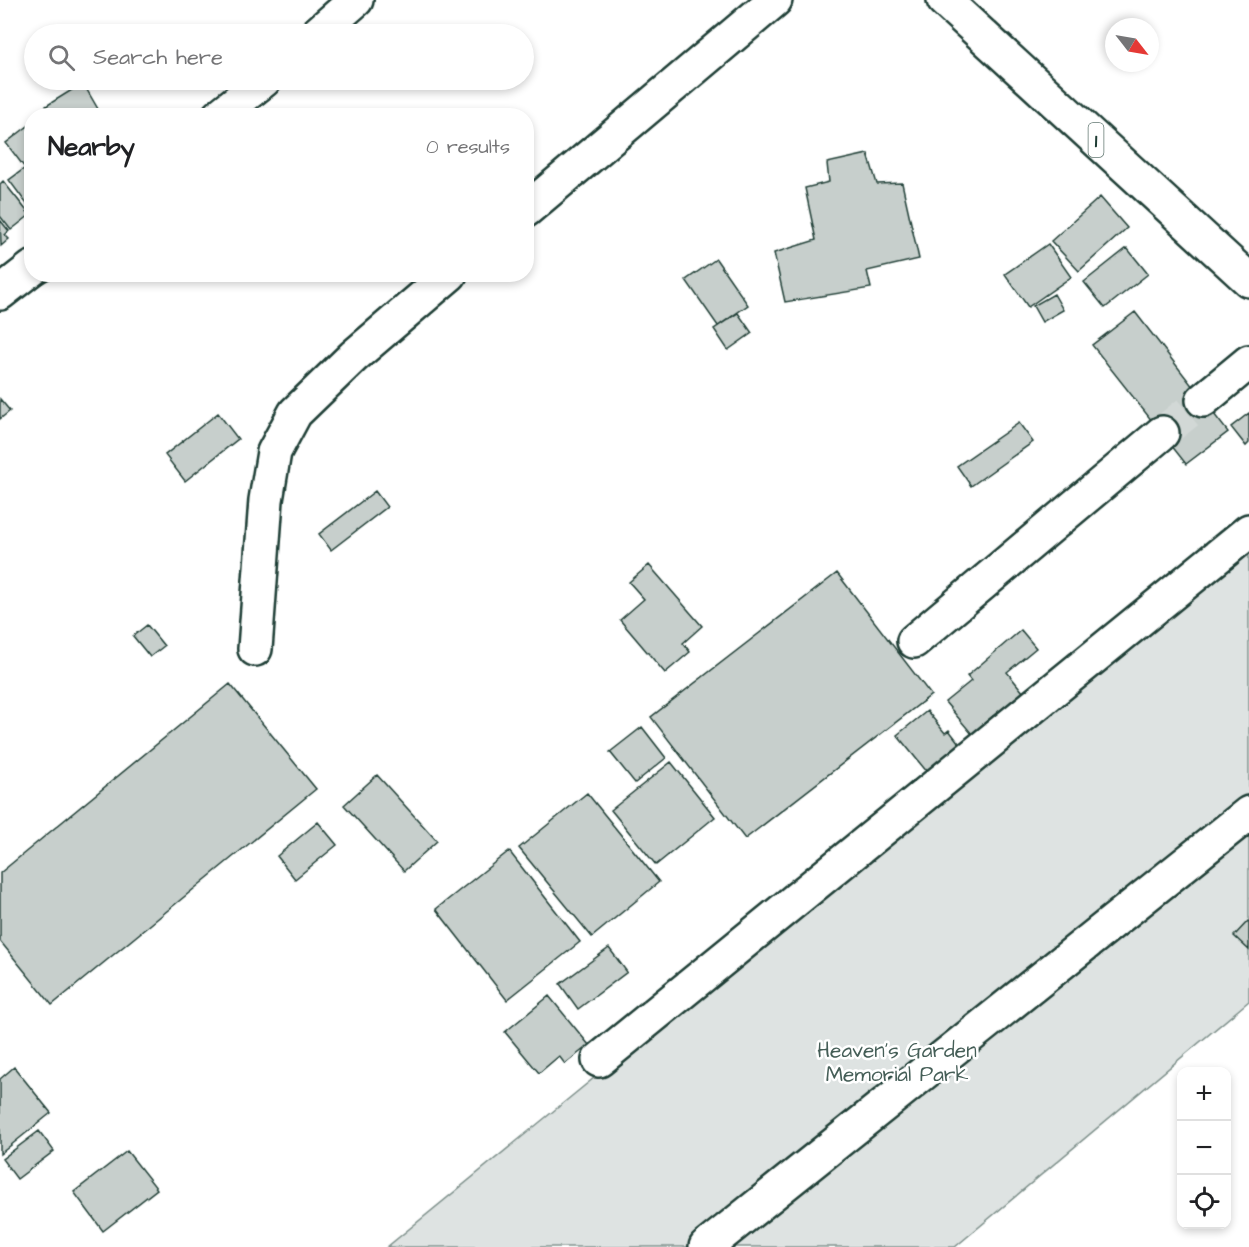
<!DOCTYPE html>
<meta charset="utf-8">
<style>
body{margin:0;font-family:"Architects Daughter",sans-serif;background:#f2f2f2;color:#202124}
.controls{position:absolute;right:18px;bottom:18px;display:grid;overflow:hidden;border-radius:12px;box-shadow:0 3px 9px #0003}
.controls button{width:54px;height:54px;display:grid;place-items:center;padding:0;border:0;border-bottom:2px solid #e0e0e0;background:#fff;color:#202124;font:30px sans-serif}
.compass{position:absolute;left:1105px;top:18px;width:54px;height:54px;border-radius:50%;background:#fff;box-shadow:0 3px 9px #0003;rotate:121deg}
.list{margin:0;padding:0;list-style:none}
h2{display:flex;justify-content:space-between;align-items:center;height:78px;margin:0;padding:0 24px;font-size:26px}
h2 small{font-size:20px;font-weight:400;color:#757577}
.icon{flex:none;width:33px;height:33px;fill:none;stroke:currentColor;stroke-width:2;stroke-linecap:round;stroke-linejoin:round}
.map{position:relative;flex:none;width:1249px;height:1247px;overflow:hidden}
.search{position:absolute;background:#fff;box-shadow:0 3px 9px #0003;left:24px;top:24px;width:510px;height:66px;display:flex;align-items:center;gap:15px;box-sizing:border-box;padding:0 21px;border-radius:33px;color:#757577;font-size:22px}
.panel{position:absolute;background:#fff;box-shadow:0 3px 9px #0003;left:24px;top:108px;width:510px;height:174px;border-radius:24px}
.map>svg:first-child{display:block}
</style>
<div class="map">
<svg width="1249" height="1247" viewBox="0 0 1249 1247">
<rect width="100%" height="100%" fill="#fff"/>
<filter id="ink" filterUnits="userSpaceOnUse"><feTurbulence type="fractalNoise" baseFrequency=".0167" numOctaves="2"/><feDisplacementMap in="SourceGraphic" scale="12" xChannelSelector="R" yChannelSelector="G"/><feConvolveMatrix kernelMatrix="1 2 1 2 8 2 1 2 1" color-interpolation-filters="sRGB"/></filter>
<g filter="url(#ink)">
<path fill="#dee3e2" stroke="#7e908b" stroke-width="1.5" d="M1249,543V1001L955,1247H387Z"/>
<path fill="#c7cfcc" stroke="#1f3d34" stroke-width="1.5" d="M83,83L102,116H45L50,112L46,106Z
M28,126L32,132V211L9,180L25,168L6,143Z
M868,154L877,184L902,183L919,259L867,271L871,288L785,302L774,253L816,240L805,188L829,182L827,163Z
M3,181L30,215L11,230L0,216V184Z
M1100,197L1127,228L1079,271L1051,241Z
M0,220L9,231L5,235L9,239L1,246Z
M1048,244L1071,277L1028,307L1005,274Z
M1127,248L1148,274L1105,308L1084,282Z
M716,259L748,305L718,326L686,280Z
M33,274H58L39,285Z
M1054,294L1063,310L1042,322L1033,306Z
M1135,312L1228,432L1186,464L1092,345Z
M738,313L752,333L728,350L714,329Z
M0,399L10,411L0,419Z
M218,413L238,439L185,481L165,455Z
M1249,413V443L1246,446L1231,427Z
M1019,423L1033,442L971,486L957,466Z
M375,491L387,507L331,550L319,534Z
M649,565L702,626L683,643L690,652L665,673L620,620L644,599L629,582Z
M837,573L931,695L745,839L651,717Z
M147,625L164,646L150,657L133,636Z
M1021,630L1036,648L1007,672L1023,692L1011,702L1013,705L996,719L993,716L972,734L945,702L971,681L967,676Z
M230,684L316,789L52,1005L0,941V873Z
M927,711L945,733L949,730L965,751L932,778L897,735Z
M642,727L666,758L635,783L610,752Z
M671,762L715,817L656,865L611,810Z
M377,775L437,841L404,871L344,805Z
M587,793L659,882L592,937L519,848Z
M318,822L337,845L295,879L277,856Z
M509,851L580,942L507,1000L436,909Z
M1248,921L1249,922V950L1234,936Z
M609,948L627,972L578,1009L560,984Z
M549,996L589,1045L565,1064L559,1056L539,1073L505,1032Z
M14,1067L51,1113L0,1154V1079Z
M39,1131L54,1151L17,1179L2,1159Z
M127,1151L157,1189L103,1231L74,1192Z"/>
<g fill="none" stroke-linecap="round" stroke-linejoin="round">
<path stroke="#d2d8d6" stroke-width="33" stroke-dasharray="33 16" stroke-linecap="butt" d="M1162,433L1203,400"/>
<g stroke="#1f3d34" stroke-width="38">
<path id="minor" d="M317,34L356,0
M219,116L264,80
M526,210L775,0
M0,293L32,268
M1203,400L1249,362
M914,641L1162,433
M255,649L266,500L274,452L295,413L354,356L450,274
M599,1060L1249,531
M706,1247L1249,813"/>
</g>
<g stroke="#1f3d34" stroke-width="38">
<path id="major" d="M944,0L1249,280"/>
</g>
<use href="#minor" stroke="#fff" stroke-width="33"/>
<use href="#major" stroke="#fff" stroke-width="33"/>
</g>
</g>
<g text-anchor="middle" stroke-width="5" stroke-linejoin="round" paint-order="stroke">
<rect fill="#fff" stroke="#627771" stroke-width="1.5" x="1088.5" y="123" width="15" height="34" rx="4.5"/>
<g font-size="20" font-weight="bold" fill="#1f3d34">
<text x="1096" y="147">1</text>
</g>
<g font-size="21" fill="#455e57" stroke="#fff">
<text x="897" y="1057">Heaven's Garden<tspan x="897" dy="24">Memorial Park</tspan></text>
</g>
</g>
</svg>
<div class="controls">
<button>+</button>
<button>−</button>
<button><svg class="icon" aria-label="locate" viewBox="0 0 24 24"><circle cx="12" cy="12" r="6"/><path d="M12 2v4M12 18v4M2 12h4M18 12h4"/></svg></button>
</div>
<svg class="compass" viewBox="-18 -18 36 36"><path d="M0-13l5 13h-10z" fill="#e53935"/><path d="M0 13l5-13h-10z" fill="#757577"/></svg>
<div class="search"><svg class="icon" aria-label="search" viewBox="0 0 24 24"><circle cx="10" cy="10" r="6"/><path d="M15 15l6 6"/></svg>Search here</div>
<section class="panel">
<h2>Nearby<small>0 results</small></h2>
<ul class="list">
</ul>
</section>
</div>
